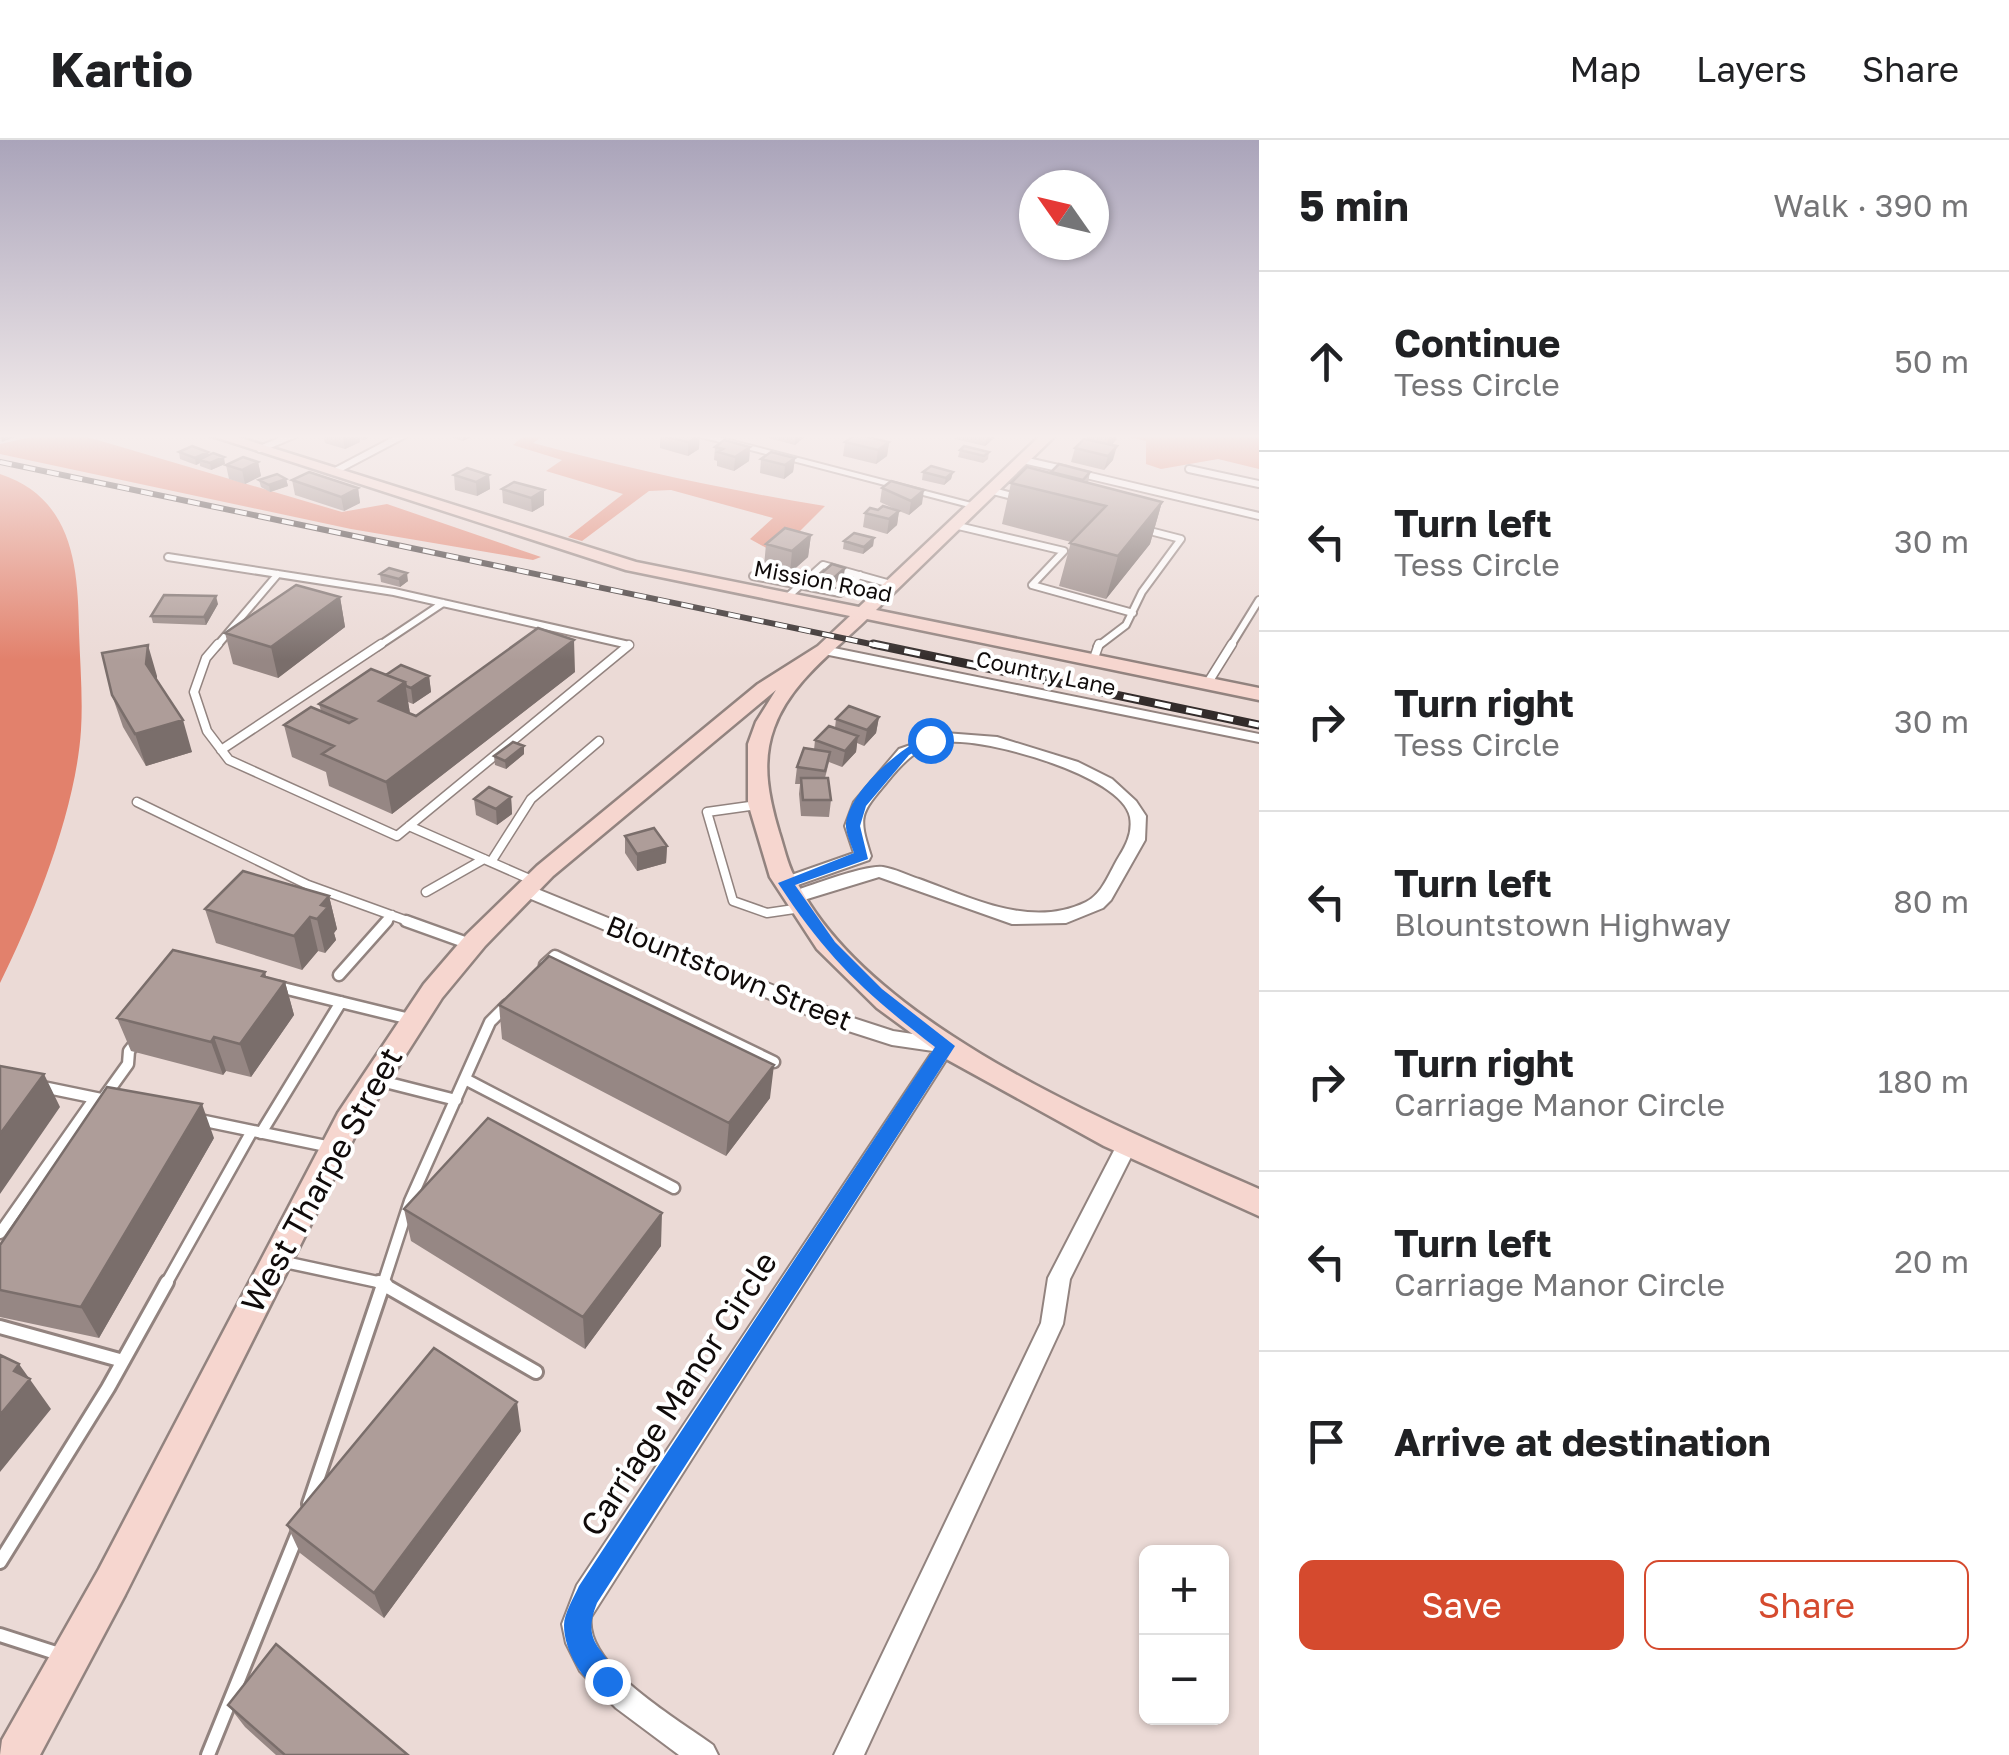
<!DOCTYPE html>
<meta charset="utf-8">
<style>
body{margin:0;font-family:"Golos Text",sans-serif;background:#f2f2f2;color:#202124}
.controls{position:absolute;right:30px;bottom:30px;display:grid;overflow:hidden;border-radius:15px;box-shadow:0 2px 8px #0004}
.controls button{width:90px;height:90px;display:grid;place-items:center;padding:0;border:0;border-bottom:2px solid #e0e0e0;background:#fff;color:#202124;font:50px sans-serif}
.compass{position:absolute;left:1019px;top:30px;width:90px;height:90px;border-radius:50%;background:#fff;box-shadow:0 2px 8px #0004;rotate:304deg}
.stop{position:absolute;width:30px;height:30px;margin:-22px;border:8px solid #1a73e8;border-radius:50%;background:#fff}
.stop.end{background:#1a73e8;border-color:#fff;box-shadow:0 2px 10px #0008}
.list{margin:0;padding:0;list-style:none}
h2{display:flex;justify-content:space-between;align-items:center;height:130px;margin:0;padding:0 40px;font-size:42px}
h2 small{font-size:32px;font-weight:400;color:#757577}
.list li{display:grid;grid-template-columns:65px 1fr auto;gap:30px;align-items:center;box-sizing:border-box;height:180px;padding:0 40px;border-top:2px solid #e0e0e0}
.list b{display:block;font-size:38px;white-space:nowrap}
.list p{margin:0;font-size:32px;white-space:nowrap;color:#757577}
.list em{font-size:32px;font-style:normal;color:#757577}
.actions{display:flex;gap:20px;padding:30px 40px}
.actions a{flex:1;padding:22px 0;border:2px solid #d54a2e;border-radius:15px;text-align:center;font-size:35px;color:#d54a2e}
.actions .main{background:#d54a2e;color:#fff}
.icon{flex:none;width:55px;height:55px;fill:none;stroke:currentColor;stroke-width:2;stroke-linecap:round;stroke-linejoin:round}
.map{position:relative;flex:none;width:1259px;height:1615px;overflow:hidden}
header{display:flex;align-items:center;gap:60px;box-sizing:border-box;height:140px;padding:0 50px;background:#fff;border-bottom:2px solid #e0e0e0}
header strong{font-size:48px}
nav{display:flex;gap:55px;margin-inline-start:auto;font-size:35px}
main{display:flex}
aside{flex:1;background:#fff}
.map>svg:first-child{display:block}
</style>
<header>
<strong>Kartio</strong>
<nav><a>Map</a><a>Layers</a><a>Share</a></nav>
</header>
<main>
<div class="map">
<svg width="1259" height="1615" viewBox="0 0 1259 1615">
<rect width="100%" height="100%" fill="#ebdad6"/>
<path fill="#e2816c" d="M526,294H546L533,303C629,329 727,350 825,366L790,401L770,410L750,399L773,378L671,350L649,351L582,401L568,397L623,354L546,331L562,320L513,305Z
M1116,294H1259V329L1218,319L1161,329L1146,324V301Z
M40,295L84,296L342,372L387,364L541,417L533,420L351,389L0,314V304Z
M0,334C73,358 78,426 79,491C80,524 83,558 81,590C76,669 35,773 0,843Z"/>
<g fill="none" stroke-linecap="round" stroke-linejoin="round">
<g stroke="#92837f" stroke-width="10">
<path id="lane-far3" d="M260,309L296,294
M1023,320L1067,330
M1189,329L1259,344
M1082,334L1259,376
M989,350L1020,358
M954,385L1064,411L1032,445L1133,473
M168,417L394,452L629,505
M753,436L840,453L860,435
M785,459L823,425L894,445
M216,507L278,434
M377,507L443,463
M1097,507L1126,485L1142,452L1181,399L1142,389
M1230,507L1259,460"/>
</g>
<g stroke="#92837f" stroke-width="11">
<path id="lane-far2" d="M218,504L206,518L194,552L207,591L229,620L397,696L629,505
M1093,521L1099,504
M1207,544L1232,504
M221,610L381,504
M137,662L308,745L413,783
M757,665L707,672L733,761L767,773L801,768
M409,686L534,741
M491,722L531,659L599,601
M426,752L484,719
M385,783L392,775"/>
</g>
<g stroke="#92837f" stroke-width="15">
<path id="lane-far1" d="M406,781L470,804
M545,825L555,816L774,922
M339,835L387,781
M279,847L410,879
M465,939L674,1048
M381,941L456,960
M43,947L106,960
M105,956L128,924L129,911L136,902
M200,980L331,1007
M261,993L341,862
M0,1093L95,958
M280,1121L387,1144
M166,1144L252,991
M383,1144L410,1061L490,882L507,865"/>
</g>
<g stroke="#92837f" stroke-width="18">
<path id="lane" d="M379,1142L536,1232
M0,1187L123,1221
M309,1364L384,1142
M0,1422L108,1248L167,1142
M0,1495L59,1514
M208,1615L298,1393"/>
</g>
<g stroke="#92837f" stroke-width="4">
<path id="street" d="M399,294H412L336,334L327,332Z
M689,294H706L979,365L973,368Z
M824,506L1259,594V602L819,513V507Z
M945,593L997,597L1078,622L1112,639L1136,661L1146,676L1145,700L1111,760L1103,768L1066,783L1012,784L879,737L794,763L788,761L786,757L788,753C807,747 867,724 883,727C895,729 907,735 919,739C972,758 1031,789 1086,762C1102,754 1109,734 1117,720C1125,707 1133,694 1130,677C1122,635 985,598 948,602C920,604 903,622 887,642C860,674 858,676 871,716L869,720L792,747H780L778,743L780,739L854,713L845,686L854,662L899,609Z
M525,744L853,878L893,891L946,899L953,901L955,906L591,1477C584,1526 678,1579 713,1605L718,1615H679L616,1568L580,1531L566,1503L562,1484L577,1445L933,911L892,905L839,888L519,754L517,750L519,746Z
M1128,995L1135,997L1138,1003L1070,1139L1063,1184L864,1615H834L1041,1183L1048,1138L1121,997Z"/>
</g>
<g stroke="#92837f" stroke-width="5">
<path id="secondary" d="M206,294H228L636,422L859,467L1042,294H1057L876,470L1259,548V560L867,479C833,512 790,543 774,588C761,623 769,658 779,692C784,707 787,723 794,736C864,885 1116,986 1259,1049V1076L1104,1006L948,920L877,868L817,809L770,737L748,663V604L756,582L776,550L553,736L485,806L442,858L359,988L125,1455L40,1615H0L2,1600L99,1429L338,973L424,844L467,794L537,726L758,544L818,506L850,476L626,430Z"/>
</g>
<use href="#lane-far3" stroke="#fff" stroke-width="6"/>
<use href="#lane-far2" stroke="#fff" stroke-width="8"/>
<use href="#lane-far1" stroke="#fff" stroke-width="10"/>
<use href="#lane" stroke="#fff" stroke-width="12"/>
<use href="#street" fill="#fff" fill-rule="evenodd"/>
<use href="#secondary" fill="#f6d6cf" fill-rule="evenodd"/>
<g stroke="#332c2b" stroke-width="6">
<path id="rail-far1" d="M0,322L885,507"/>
</g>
<g stroke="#332c2b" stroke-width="9">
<path id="rail" d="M873,504L1259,585"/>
</g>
<use href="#rail-far1" stroke="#fff" stroke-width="4" stroke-dasharray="12" stroke-linecap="butt"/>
<use href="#rail" stroke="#fff" stroke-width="5" stroke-dasharray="16" stroke-linecap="butt"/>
</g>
<path fill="#968784" d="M323,294H376L364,300L360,299V302L345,309L325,303Z
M441,294H476L463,301Z
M696,294L699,309L688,316L660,308V295Z
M753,294H808L795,305Z
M956,294H999L985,306L955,299Z
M1087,294H1118L1116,300L1111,305L1113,320L1104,330L1071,322L1075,308L1086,299Z
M845,302H889L887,316L876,324L843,316Z
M715,307H750L749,321L734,331L717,326V321L714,320Z
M960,310L989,312L988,319L983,323L958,317Z
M179,312L209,315L225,324L211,330L200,326V323L196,325L180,319Z
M795,318L793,332L784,339L760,333L761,319Z
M258,322L261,336L245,344L229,339L226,325Z
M923,332H953L951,339L944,345L922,340Z
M1090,332L1088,343L1162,362L1150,404L1106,459L1059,446L1071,402L1002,384L1011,343L1051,333Z
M454,335H489L490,349L477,356L455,350Z
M286,339L288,346L270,352L261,347L259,340Z
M292,340L358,348L360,363L344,371L295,355Z
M882,348L922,364L909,375L899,371L897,385L887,394L863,387L865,373L878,370H897L880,362Z
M502,349L544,350V365L532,372L503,363Z
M811,395L808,417L790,433L764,426L766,404Z
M874,398L873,406L863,414L843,409L844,401Z
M380,434L408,441L400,447L381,442Z
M844,435L828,450L815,446L816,438Z
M340,457L345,487L278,538L233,524L225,493Z
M218,464L206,485L153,483L151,476Z
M575,532L392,674L329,646L326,632L292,617L284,585L321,571L319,564L386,535L429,536L431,552L413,564L408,562L410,573L416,576Z
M157,536V540L192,612L146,626L123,587L112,555Z
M879,577L876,593L864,606L857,603L856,612L842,627L829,622L825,638L831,660L829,677L801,676L799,654L800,644H795L797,627L814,610L815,600L835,588L836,579Z
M524,614L506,629L495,625L494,616Z
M511,657L512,674L497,685L476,675L474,659Z
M625,696L667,706L666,723L637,731L625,713Z
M329,756L337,789L334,793L336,800L325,813L318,811L302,830L216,803L205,769Z
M266,837L285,842L294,875L251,937L226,931L223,935L131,911L117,878Z
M499,865L770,958L726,1016L502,899Z
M214,998L99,1198L0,1177V1105Z
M404,1069L661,1106L585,1209L411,1101Z
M521,1291L384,1478L300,1413L287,1385Z
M228,1565L408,1615H276L245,1587Z"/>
<path fill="#7a6e6b" d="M0,294H23L2,302Z
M346,294H359L360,302L345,309L343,295Z
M363,294H376L364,300Z
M463,294H476L463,301Z
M796,294H808L795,305Z
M988,294H999L985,306Z
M1112,294H1118L1116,300L1106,311L1109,297Z
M700,295L699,309L688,316V302Z
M889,302L887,316L876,324L878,310Z
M1117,306L1113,320L1104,330L1108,316Z
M750,307L749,321L734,331L735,317Z
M208,312L210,318L199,320L200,323L196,325L195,318Z
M224,317L225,324L211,330L210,323Z
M795,318L793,332L784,339L785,325Z
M258,322L261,336L245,344L242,330Z
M953,332L951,339L944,345L946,338Z
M489,335L490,349L477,356L476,342Z
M286,339L288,346L270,352L269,345Z
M358,348L360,363L344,371L341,357Z
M544,350V365L532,372L531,358Z
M924,350L922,364L909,375L911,361Z
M1162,362L1150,404L1106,459L1118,416Z
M899,371L897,385L887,394L889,379Z
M811,395L808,417L790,433L792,411Z
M874,398L873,406L863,414L864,407Z
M845,428L844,435L828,450L829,442Z
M407,433L408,441L400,447L399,439Z
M216,456L218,464L206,485L204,477Z
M340,457L345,487L278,538L271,507Z
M574,500L575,532L392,674L386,642Z
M148,505L157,536L156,556L146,524Z
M429,536L431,552L413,564L411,548Z
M405,542L410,574L379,561Z
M879,577L876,593L864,606L867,590Z
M183,580L192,612L146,626L135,594Z
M858,596L856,612L842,627L845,611Z
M524,606V614L506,629L505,621Z
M511,657L512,674L497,685L496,669Z
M667,706L666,723L637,731V714Z
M329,756L337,789L334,793L336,800L325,813L317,779L321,765Z
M310,777L318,811L302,830L294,796Z
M265,832L272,859L285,842L294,875L251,937L240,904L262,836Z
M214,897L226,931L223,935L211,902Z
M774,925L770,958L726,1016L729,983Z
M44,934L60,967L0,1054V994Z
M202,964L214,998L99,1198L81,1167Z
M662,1073L661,1106L585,1209L583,1177Z
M19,1224L51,1269L0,1332V1275L14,1231Z
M517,1262L521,1291L384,1478L374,1453Z"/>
<path fill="#ae9d99" stroke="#7a6e6b" stroke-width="2.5" d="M662,294H696L700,295L688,302L660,295Z
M856,294L889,302L878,310L845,302Z
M1084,299L1117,306L1108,316L1075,308Z
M724,300L750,307L735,317L718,312L723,309L715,307Z
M192,306L208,312L195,318L179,312Z
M964,306L989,312L984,316L960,310Z
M771,312L795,318L785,325L761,319Z
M213,313L224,317L210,323L199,320Z
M243,317L258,322L242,330L226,325Z
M1059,324L1090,332L1083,340L1051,332Z
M931,326L953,332L946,338L923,332Z
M1027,327L1162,362L1118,416L1070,403L1106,366L1011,343Z
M467,328L489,335L476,342L454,335Z
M309,332L358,348L341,357L292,340Z
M277,334L286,339L269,345L259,340Z
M891,341L924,350L911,361L882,348Z
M514,342L544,350L531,358L502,349Z
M883,366L899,371L889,379L865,373L870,368L878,370Z
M785,388L811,395L792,411L766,404Z
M854,393L874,398L864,407L844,401Z
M832,424L845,428L829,442L816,438Z
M389,428L407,433L399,439L380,434Z
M296,445L340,457L271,507L225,493Z
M164,455L216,456L204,477L151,476Z
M538,488L574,500L386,642L322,614L334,606L284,585L311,567L349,583L356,579L319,564L371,529L405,542L379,561L416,576Z
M148,505L146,524L183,580L135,594L112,555L102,513Z
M401,525L429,536L411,548L406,546L405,542L386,535Z
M849,566L879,577L867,590L836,579Z
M829,586L858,596L845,611L815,600Z
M513,602L524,606L505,621L494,616Z
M804,608L830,612L825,631L797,627Z
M801,638H828L831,660H803Z
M489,647L511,657L496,669L474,659Z
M654,688L667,706L637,714L625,696Z
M243,731L329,756L321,765L328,767L317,779L310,777L294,796L205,769Z
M173,810L265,832L262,836L285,842L240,904L214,897L211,902L117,878Z
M549,816L774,925L729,983L499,865Z
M0,926L44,934L0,994Z
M107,947L202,964L81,1167L0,1150V1105Z
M488,978L662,1073L583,1177L404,1069Z
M434,1208L517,1262L374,1453L287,1385Z
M0,1215L19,1224L14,1231L30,1239L0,1275Z
M276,1504L408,1615H285L228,1565Z"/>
<linearGradient id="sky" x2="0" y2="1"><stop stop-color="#aaa4ba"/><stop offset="0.57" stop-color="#f6eeed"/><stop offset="1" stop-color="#f6eeed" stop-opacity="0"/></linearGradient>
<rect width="1259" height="520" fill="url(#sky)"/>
<path fill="#1a73e8" d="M925,597L936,600L909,615L866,666L860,686L868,719L795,745L835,802L882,849L955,906L597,1463C580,1506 606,1507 620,1541L616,1550L607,1554C583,1544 564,1511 564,1485C564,1474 574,1457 579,1446L935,907C865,853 827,818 778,743L854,713C851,704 845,692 846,683C850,651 898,610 925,597Z"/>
<g text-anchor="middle" stroke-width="8" stroke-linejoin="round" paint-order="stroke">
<g font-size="22" fill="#100b0a" stroke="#fff">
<text transform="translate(823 441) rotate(11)" y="8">Mission Road</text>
<text transform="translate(1046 533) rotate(12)" y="8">Country Lane</text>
</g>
<g font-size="28" fill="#100b0a" stroke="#fff">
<text transform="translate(729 833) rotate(22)" y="10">Blountstown Street</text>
</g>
<g font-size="32" fill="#100b0a" stroke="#fff">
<text transform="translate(322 1040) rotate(-61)" y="11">West Tharpe Street</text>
<text transform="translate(679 1254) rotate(-57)" y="11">Carriage Manor Circle</text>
</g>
</g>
</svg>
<div class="controls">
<button>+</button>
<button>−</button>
</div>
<svg class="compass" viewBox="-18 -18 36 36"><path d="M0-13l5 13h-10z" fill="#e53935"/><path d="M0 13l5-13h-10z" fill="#757577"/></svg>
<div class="stop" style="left:930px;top:600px"></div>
<div class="stop end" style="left:607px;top:1541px"></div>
</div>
<aside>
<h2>5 min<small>Walk · 390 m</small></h2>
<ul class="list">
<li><svg class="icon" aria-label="ahead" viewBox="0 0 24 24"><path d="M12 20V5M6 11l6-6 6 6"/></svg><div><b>Continue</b><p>Tess Circle</p></div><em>50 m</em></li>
<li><svg class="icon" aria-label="left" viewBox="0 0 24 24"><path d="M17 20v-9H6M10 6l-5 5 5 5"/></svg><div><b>Turn left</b><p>Tess Circle</p></div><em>30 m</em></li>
<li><svg class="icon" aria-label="right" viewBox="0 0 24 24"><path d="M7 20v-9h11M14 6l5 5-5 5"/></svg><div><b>Turn right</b><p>Tess Circle</p></div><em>30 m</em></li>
<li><svg class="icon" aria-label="left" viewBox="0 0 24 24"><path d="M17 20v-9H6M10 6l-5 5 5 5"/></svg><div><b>Turn left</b><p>Blountstown Highway</p></div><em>80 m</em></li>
<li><svg class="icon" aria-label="right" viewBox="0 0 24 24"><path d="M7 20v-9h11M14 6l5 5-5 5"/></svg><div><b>Turn right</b><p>Carriage Manor Circle</p></div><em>180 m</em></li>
<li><svg class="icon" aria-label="left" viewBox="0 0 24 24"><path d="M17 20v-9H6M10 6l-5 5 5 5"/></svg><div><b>Turn left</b><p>Carriage Manor Circle</p></div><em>20 m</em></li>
<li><svg class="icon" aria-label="arrive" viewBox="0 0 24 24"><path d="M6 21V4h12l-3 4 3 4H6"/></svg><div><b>Arrive at destination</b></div></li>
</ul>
<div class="actions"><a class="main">Save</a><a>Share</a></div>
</aside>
</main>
